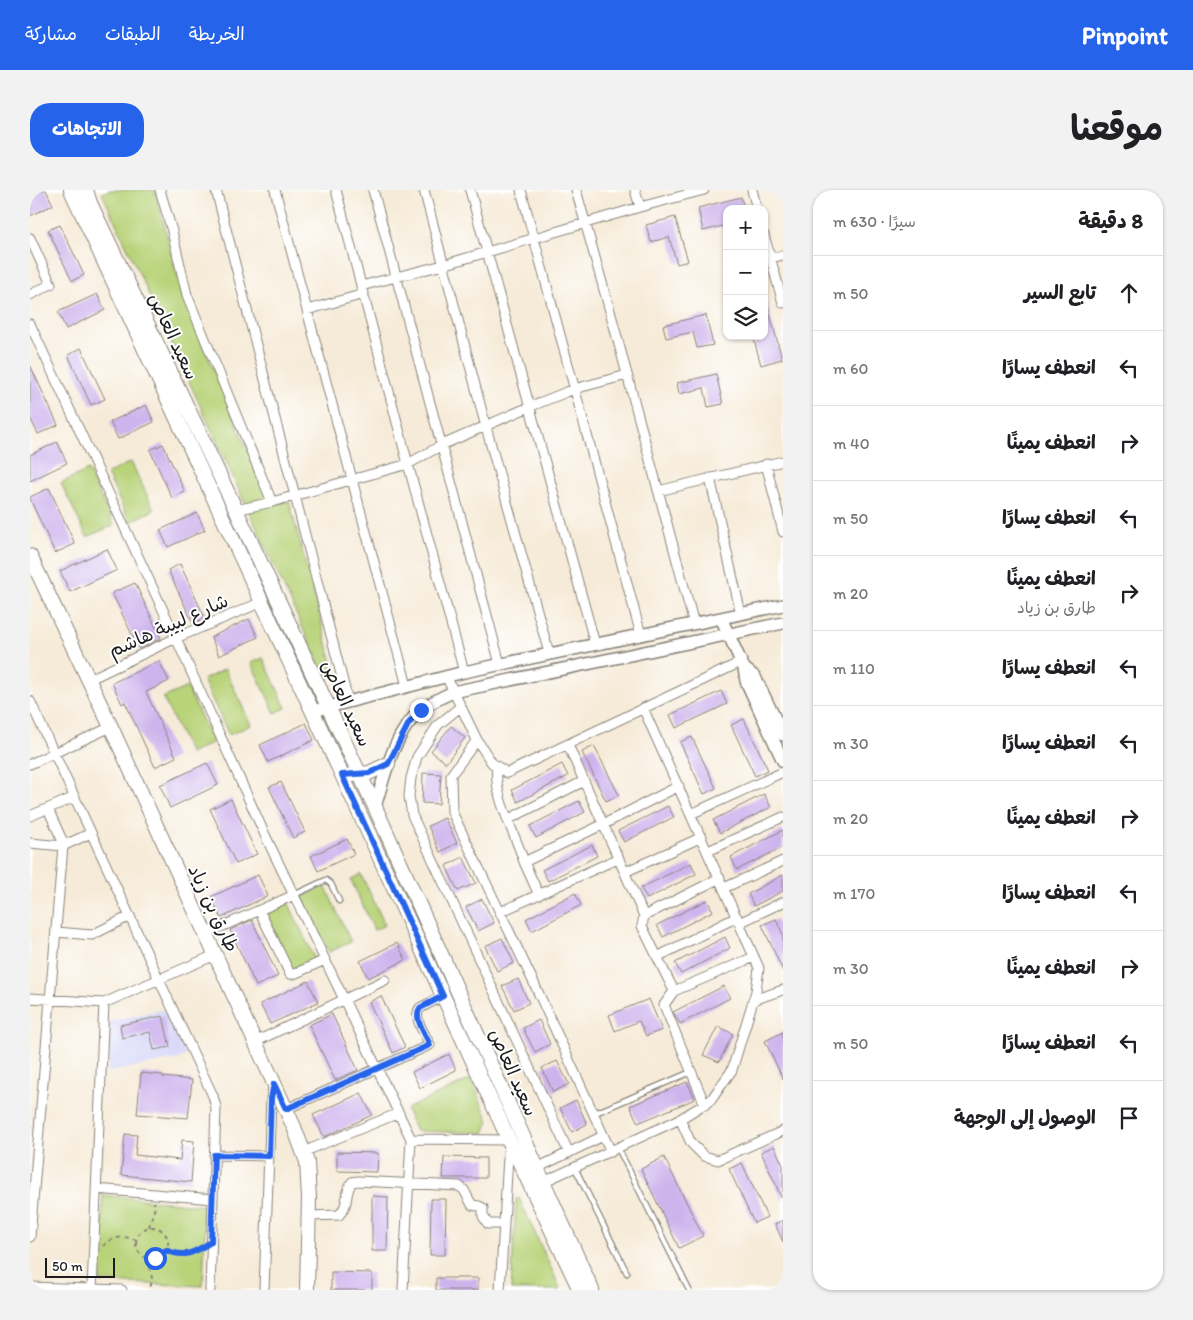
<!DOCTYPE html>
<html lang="ar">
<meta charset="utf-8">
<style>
body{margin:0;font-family:Itim,"Playpen Sans Arabic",sans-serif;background:#f2f2f2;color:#202124;direction:rtl}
.controls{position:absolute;right:15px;top:15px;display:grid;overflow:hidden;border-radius:10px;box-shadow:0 1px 4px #0004}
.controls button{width:45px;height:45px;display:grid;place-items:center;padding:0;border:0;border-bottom:1px solid #e0e0e0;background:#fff;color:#202124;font:25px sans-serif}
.scale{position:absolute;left:15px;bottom:12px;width:70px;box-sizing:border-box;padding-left:5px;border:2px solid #1c1c1c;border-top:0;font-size:14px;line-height:18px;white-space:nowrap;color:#1c1c1c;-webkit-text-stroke:4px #fff;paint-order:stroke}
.stop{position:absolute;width:15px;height:15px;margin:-11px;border:4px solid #2563eb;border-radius:50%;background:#fff}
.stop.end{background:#2563eb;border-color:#fff;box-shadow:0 1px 5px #0008}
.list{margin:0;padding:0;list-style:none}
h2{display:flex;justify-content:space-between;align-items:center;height:65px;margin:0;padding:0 20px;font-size:21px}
h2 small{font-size:16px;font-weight:400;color:#757577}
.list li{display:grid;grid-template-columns:32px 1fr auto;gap:15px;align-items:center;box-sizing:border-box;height:75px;padding:0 20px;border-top:1px solid #e0e0e0}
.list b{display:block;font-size:19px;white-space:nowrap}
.list p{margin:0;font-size:16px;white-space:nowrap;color:#757577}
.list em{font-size:16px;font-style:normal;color:#757577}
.icon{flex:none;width:28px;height:28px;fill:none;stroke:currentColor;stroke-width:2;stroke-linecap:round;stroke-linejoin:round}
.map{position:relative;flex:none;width:753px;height:1100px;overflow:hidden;direction:ltr;border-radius:20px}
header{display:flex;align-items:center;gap:30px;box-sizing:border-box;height:70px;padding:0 25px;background:#2563eb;color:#fff}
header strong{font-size:24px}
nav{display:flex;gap:28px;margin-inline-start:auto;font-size:18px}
.intro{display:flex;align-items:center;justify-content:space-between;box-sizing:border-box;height:120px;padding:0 30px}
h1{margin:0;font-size:35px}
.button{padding:12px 22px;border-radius:20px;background:#2563eb;color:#fff;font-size:18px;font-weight:700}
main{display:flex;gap:30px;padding:0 30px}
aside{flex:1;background:#fff;border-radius:20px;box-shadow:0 1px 4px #0004}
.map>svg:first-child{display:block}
</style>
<header>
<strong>Pinpoint</strong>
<nav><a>الخريطة</a><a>الطبقات</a><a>مشاركة</a></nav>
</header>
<div class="intro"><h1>موقعنا</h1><a class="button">الاتجاهات</a></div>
<main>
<aside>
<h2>8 دقيقة<small>سيرًا · 630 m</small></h2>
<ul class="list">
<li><svg class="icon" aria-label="ahead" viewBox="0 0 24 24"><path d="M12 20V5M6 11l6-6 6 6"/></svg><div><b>تابع السير</b></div><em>50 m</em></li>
<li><svg class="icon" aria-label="left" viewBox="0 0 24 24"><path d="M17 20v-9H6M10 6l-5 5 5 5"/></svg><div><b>انعطف يسارًا</b></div><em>60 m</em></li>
<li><svg class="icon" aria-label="right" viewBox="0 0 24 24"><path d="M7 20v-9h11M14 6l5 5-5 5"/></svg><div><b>انعطف يمينًا</b></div><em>40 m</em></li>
<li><svg class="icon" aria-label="left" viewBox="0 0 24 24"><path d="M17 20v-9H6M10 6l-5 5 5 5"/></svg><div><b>انعطف يسارًا</b></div><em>50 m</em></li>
<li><svg class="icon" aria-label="right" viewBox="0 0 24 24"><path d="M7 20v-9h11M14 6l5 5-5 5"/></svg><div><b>انعطف يمينًا</b><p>طارق بن زياد</p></div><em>20 m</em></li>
<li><svg class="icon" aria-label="left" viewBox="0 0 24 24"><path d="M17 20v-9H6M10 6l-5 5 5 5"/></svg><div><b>انعطف يسارًا</b></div><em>110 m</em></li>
<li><svg class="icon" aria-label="left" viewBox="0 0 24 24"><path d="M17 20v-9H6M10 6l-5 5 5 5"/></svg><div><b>انعطف يسارًا</b></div><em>30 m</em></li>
<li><svg class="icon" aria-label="right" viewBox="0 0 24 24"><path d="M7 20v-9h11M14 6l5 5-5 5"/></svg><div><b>انعطف يمينًا</b></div><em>20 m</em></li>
<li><svg class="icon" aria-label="left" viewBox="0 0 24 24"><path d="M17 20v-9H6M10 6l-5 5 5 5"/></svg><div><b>انعطف يسارًا</b></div><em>170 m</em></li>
<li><svg class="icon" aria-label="right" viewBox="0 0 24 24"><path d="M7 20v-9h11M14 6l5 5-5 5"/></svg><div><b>انعطف يمينًا</b></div><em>30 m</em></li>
<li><svg class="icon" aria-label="left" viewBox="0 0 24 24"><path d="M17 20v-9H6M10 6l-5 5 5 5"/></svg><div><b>انعطف يسارًا</b></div><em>50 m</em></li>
<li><svg class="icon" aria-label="arrive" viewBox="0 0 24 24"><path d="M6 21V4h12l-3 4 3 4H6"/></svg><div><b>الوصول إلى الوجهة</b></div></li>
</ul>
</aside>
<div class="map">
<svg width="753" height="1100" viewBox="0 0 753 1100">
<rect width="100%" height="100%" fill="#fff"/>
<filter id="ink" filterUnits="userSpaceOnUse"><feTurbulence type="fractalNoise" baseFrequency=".02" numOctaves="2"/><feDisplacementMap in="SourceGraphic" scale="10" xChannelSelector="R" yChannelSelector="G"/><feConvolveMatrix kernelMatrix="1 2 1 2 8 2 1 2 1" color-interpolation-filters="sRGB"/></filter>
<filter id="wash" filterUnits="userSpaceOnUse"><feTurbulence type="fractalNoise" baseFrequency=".0096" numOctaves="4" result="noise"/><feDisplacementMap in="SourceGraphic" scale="20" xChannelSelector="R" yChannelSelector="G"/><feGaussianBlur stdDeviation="1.12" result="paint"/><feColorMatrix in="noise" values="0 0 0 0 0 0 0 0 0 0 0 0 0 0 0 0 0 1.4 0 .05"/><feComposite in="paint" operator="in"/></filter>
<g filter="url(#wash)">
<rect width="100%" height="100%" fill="#f6ebd8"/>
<path fill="#d7d7f8" d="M136,819L157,865L148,869L78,882L79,831Z"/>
<path fill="#b8d378" stroke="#6a784a" d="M80,0H125L153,107L241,316L259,311L306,487L298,486L293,482L72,3Z
M101,272L124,320L100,332L77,284Z
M58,280L84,335L57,347L31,293Z
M233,468L256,518L245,523L221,473Z
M195,479L221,535L199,545L173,490Z
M157,497L183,552L160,564L133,508Z
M331,684L355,735L344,740L321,690Z
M295,696L321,752L299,762L272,707Z
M258,712L285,770L262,780L236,723Z
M441,889L459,931L454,943L386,941L376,919Z
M73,1005L176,1016L173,1096L70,1092Z
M489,1008L531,1100H481L486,1009Z"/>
<g id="blocks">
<path fill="#ceb4ed" d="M10,0H16L23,15L0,26V5Z
M711,7L714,19H697V35L673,41L668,18Z
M645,27L658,71L647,74L639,47L621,52L616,35Z
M30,35L54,85L42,91L18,40Z
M67,104L75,120L36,139L28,122Z
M734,113H737L752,169L731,175L723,146H734Z
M676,125L683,155L667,158L663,142L636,148L633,135Z
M51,158L75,209L61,215L38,165Z
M0,175L28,235L8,244L0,228Z
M686,184L693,214L678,217L674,198L649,204L647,193Z
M116,215L124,232L88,249L80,232Z
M27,252L37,273L0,291V265Z
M133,254L155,302L142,308L120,260Z
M19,298L45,354L25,363L0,309V307Z
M167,323L175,340L138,357L130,340Z
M77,359L87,380L40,402L30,381Z
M150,374L175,428L163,433L138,380Z
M105,393L131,448L109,459L82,403Z
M219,429L228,447L189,466L181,447Z
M129,471L139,491L116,502L146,567L125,577L95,512L92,514L82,493Z
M691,501L697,514L646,538L640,525Z
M714,529L738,580L725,586L701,535Z
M276,533L284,550L238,572L230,555Z
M421,536L435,548L416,573L401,561Z
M662,547L686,598L674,604L650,552Z
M564,556L589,605L576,611L552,562Z
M177,573L188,595L140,618L130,595Z
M532,574L538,586L488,612L482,600Z
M393,583L411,584L409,614L392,613Z
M251,592L275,642L263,648L239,597Z
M734,604L741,617L690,643L683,630Z
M201,609L227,664L206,674L180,619Z
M549,611L555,622L506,648L500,636Z
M638,616L644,627L594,652L588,641Z
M415,628L427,653L410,662L398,636Z
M753,640V657L707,680L701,667Z
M317,649L324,664L288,681L281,666Z
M562,655L567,666L518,691L512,680Z
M433,667L446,693L428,701L416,676Z
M661,673L666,684L617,709L611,698Z
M228,685L238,706L191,728L181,707Z
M753,685V701L724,716L718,704Z
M545,703L551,715L502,741L496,729Z
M452,709L464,733L448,741L436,717Z
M677,710L683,721L633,747L627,735Z
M746,729L753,745V781L732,735Z
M222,730L248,786L226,796L200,740Z
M695,747L700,758L651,784L645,773Z
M472,748L484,773L467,781L455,756Z
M367,753L376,770L338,788L330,771Z
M488,789L499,813L484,820L472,796Z
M278,791L288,812L240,834L230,814Z
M694,796L700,808L650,834L643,822Z
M351,806L375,857L363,863L339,812Z
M619,809L632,840L616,846L609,831L585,841L579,825Z
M302,824L328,880L305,890L279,835Z
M133,826L140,857L124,860L120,842L92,848L90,835Z
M509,830L520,854L505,862L493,838Z
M688,836L703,844L689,872L673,865Z
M753,842V889L735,851Z
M419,864L426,880L390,898L382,882Z
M527,871L539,894L523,902L512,878Z
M111,883L133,885V887L162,890L158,928L107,924Z
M657,892L665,909L608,933L600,916Z
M331,903L342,925L294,947L283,925Z
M546,910L557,934L542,942L530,918Z
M95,944L107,945L105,965L150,970L152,950L164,951L161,992L91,985Z
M744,956L753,975V1011L731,962Z
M307,962L348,963L347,982L307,981Z
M414,967L456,968V988H413Z
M634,967L673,1046L649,1058L611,979Z
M712,973L737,1027L724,1033L699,979Z
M342,1006L358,1007L357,1061H342Z
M401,1009H416L415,1065H400Z
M753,1030V1052L745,1034Z
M301,1082L342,1083V1100H301Z
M406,1088H448V1100H406Z"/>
</g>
</g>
<g filter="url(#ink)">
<use href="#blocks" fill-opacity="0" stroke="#89847a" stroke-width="1"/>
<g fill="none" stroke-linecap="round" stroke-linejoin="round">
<g stroke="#89847a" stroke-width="7">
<path id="service" d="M264,705L296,690L301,694L309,711
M563,924L661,882
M588,958L659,1100
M545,978L597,1083"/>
</g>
<g stroke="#89847a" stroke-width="11">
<path id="minor" d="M130,0L142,41L157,105L242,312
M186,0L318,511
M245,0L377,496
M306,0L378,274L434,482
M343,0L470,474
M394,0L456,237L519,463
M440,0L565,454
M491,0L611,445
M546,0L580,121L664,434
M605,0L610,17
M722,0L727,19
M734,45L753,113
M0,48L21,94L0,105
M741,68L753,65
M331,96L413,75L610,17L674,0
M277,120L334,104
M0,134L146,448L235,645L381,949L373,1100
M736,274L753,342
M680,288L711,424
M628,301L753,271
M206,320L242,312L378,274L412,255L499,217L544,199L597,185
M416,486L447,550L462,573L477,583L711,472
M58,490L146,448L232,412
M0,511L183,906L186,917L180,1100
M430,517L408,535L387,567L381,588L379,606L382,625L539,963
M447,550L421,585L422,622L503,791L581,962
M538,555L614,726L612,736L644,801L634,815L675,915
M0,574L81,537
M467,577C463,607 485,642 494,672L574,634L649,596
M661,624L753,582
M0,626L45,607
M479,629L554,591
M0,653L33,656V652L18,619
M678,661L753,627
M494,672L509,705
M595,682L672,647
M694,698L753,671
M229,720L260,784H264L295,770
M470,722L589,668
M614,726L690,688
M709,733L753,712
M26,742L62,745L100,726
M175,744L264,705
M627,767L707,727
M644,801L724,767
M0,808L74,813L185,765
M723,810L753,800
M225,852L355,790
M256,919L400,855C396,845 382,828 390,818L413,806
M650,929L661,953L674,966L688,970L753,941
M381,949L479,950L470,1100
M273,962L369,923
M184,965L239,966
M507,978L573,946
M513,992L650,929L681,910L702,880L726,801L729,778L613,518
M66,999L183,1009
M279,1026L309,1025C320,1014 314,1003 322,992L328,991L429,996L434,1000L442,1015L449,1016L453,1018V1026L458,1034H474
M0,1047L33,656L61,643
M0,1097L92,1100
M62,1100L74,813
M234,1100L241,908L244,894"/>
</g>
<g stroke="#89847a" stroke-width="14">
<path id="tertiary" d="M691,428L714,478L716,491L753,571
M714,478L725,487L753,545
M283,521L434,482L753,415
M345,617C355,584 364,542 392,519C401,512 412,507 423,502L753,433"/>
</g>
<g stroke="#89847a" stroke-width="16">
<path id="secondary" d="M41,0L312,585L479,950L550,1100
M56,0L60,13L206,320L345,617L562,1100
M0,366L81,537L264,937L277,972L279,1008L277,1100
M321,585L339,583L358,574"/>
</g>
<path stroke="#89847a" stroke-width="2" stroke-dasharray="4 4" stroke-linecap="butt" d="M106 1053a16 16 0 1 1 32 0a16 16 0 1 1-32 0Z
M119,1037L125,1017L124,1012
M73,1056C83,1047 94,1045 106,1050
M136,1060C150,1066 160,1064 173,1057
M119,1069L122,1089L120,1100"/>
<use href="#service" stroke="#fff" stroke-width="4.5"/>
<use href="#minor" stroke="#fff" stroke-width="9"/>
<use href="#tertiary" stroke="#fff" stroke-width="11"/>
<use href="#secondary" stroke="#fff" stroke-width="14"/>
</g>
</g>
<g fill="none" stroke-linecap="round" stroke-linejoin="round" filter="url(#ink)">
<path stroke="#2563eb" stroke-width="6" d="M125,1068L130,1066L136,1060C155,1069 165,1062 181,1052L184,965L239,966L241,908L244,894L256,919L400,855C396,845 383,828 390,818L413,806L312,585L339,583L358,574L379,533L391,520"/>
</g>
<g text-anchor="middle" stroke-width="4" stroke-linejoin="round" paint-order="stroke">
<g font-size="19" fill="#1c1c1c" stroke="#fff">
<text transform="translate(144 146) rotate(65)" y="7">سعيد العاص</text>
<text transform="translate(138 435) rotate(-24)" y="7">شارع لبيبة هاشم</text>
<text transform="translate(317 513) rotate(65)" y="7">سعيد العاص</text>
<text transform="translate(184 718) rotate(65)" y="7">طارق بن زياد</text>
<text transform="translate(484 882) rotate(66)" y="7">سعيد العاص</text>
</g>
</g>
</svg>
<div class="controls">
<button>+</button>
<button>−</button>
<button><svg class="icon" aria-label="layers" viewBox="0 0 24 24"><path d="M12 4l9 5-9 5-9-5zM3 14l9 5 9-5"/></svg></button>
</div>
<div class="scale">50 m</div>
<div class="stop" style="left:125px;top:1068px"></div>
<div class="stop end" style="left:391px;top:520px"></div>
</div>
</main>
